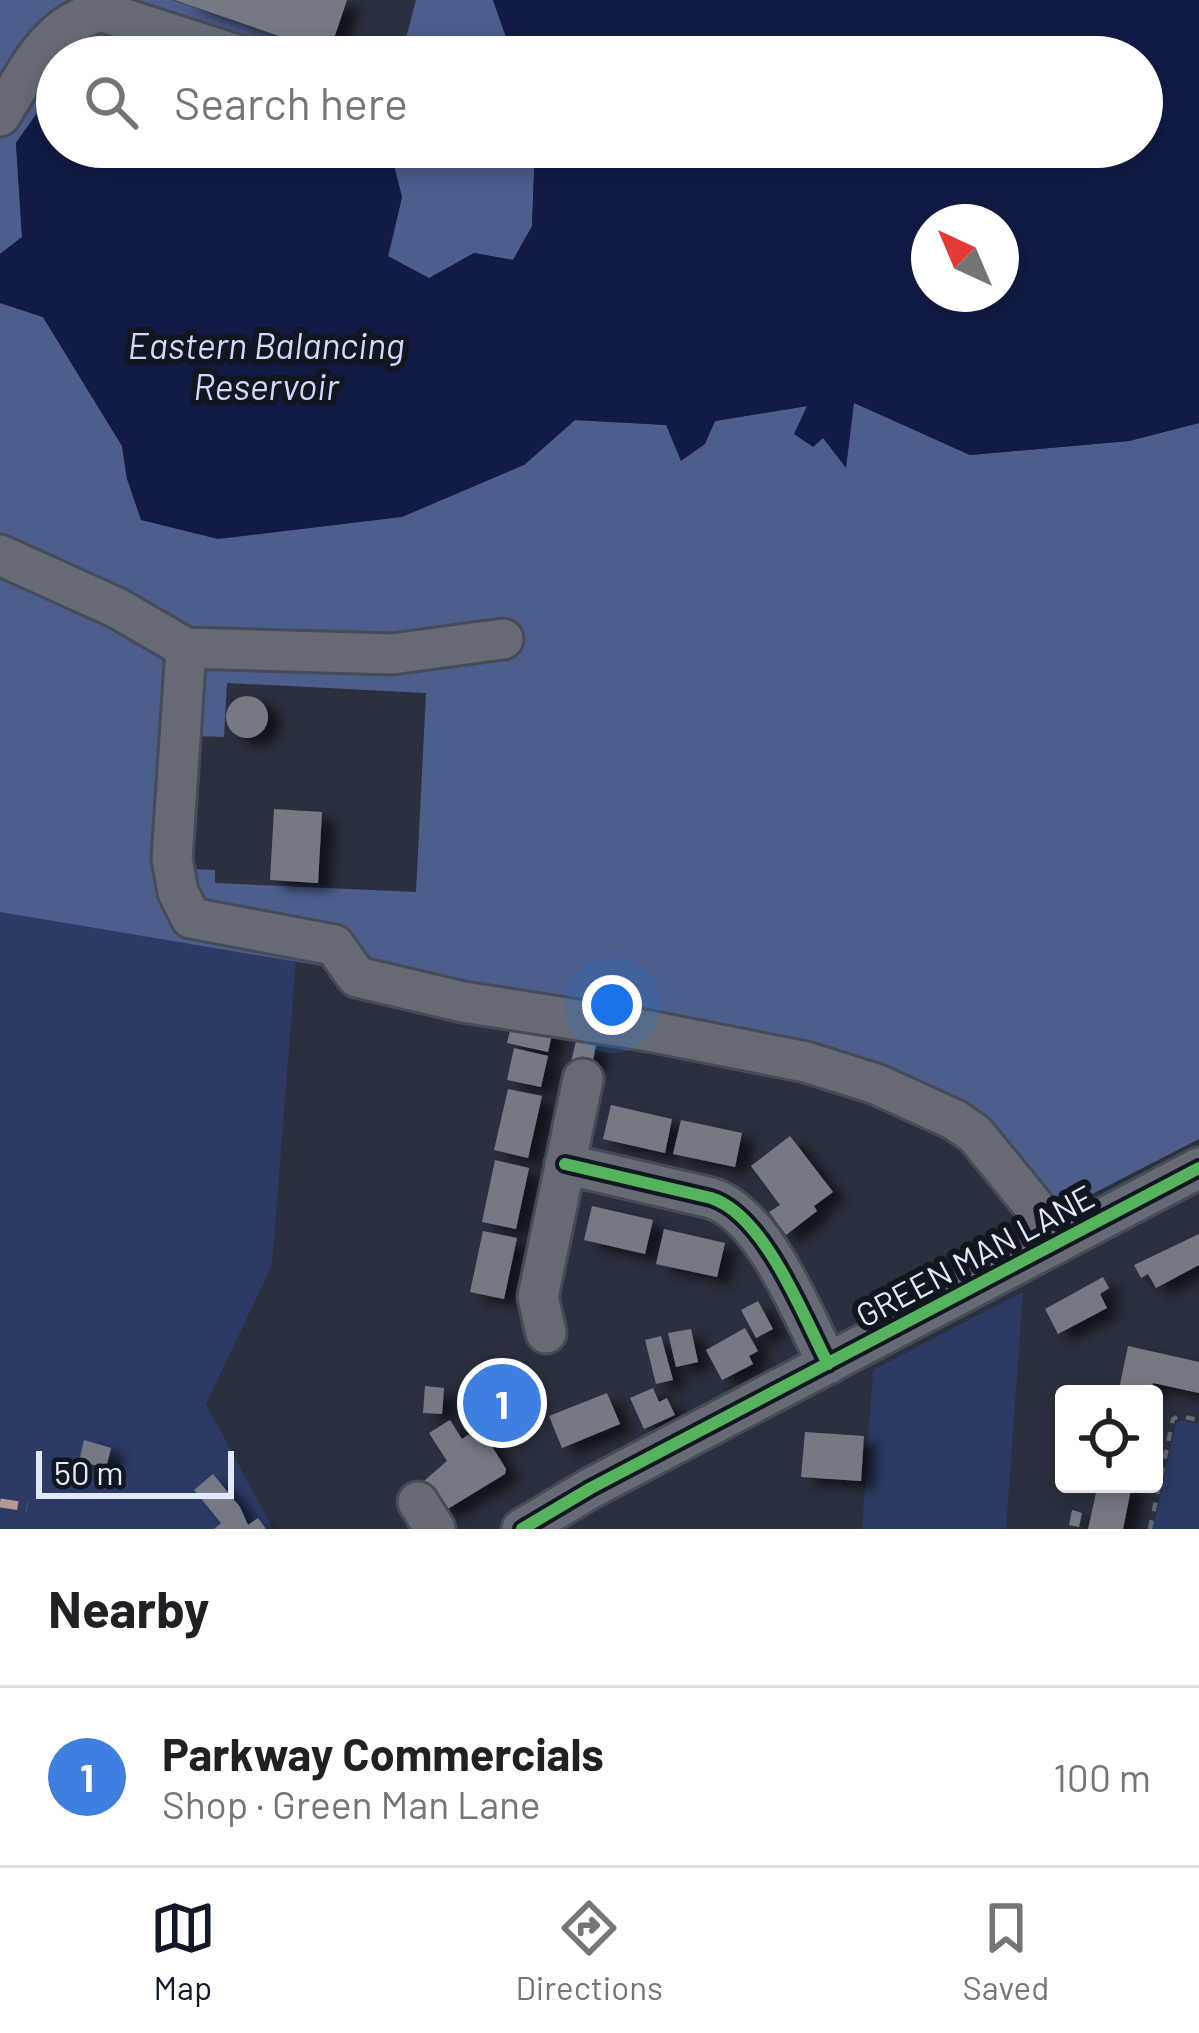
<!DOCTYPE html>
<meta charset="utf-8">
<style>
body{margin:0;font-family:Barlow,sans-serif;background:#f6f6f6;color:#202124}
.controls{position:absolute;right:36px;bottom:36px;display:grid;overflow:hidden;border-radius:12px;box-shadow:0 6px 18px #0003}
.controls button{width:108px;height:108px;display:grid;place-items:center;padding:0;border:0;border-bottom:3px solid #e0e0e0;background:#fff;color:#202124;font:60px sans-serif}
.compass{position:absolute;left:911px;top:204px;width:108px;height:108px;border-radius:50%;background:#fff;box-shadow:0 6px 18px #0003;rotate:316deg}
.scale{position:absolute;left:36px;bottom:30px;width:198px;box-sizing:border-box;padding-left:12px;border:6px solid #e2e9fb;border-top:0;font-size:33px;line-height:42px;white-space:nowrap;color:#e2e9fb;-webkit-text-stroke:9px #111621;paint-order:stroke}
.you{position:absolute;left:612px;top:1005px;width:42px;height:42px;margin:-30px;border:9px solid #fff;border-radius:50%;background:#1a73e8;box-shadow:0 0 0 18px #1a73e833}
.badge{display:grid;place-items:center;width:78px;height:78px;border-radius:50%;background:#111827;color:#fff;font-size:39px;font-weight:700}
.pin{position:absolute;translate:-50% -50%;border:6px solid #fff;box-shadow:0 3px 12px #0006}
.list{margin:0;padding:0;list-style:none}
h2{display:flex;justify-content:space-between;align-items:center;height:156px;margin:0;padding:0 48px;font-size:51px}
h2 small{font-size:39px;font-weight:400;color:#757577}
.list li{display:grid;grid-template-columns:78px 1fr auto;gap:36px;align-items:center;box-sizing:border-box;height:180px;padding:0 48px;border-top:3px solid #e0e0e0}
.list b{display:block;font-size:45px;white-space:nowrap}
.list p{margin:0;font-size:39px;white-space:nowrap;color:#757577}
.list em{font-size:39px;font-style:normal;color:#757577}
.icon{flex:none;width:66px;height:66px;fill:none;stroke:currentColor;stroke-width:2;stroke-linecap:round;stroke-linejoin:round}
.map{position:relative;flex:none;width:1199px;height:1529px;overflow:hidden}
.search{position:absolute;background:#fff;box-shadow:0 6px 18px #0003;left:36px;right:36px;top:36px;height:132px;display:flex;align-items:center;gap:30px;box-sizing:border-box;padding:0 42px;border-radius:66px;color:#757577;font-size:45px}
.sheet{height:336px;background:#fff}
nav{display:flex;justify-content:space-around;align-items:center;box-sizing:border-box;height:168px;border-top:3px solid #e0e0e0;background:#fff;font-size:33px;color:#757577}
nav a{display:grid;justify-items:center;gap:6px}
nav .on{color:#111827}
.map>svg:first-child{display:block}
</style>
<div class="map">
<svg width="1199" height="1529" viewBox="0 0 1199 1529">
<defs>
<filter id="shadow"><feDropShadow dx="13" dy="8" stdDeviation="6" flood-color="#0009"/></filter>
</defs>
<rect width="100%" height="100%" fill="#2b303f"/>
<path fill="#2c3a65" d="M0,911L296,959L272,1265L206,1404L273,1529H0Z
M1023,1292L1006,1529H862L873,1370Z
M1182,1420L1199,1424V1529H1153L1176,1423Z"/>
<path fill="#4d5e8d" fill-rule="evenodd" d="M0,0H172L341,57H142L90,40L77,57H57V85L16,143L22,237L0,254Z
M416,0H493L513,57H401Z
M389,147H535L532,227L513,260L474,253L429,279L388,257L402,197Z
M0,303L43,317L122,446L127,479L524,465L575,420L667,425L704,444L715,421L808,406L823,438L846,466L853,402L970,455L1129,441L1199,423V1139L1061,1210L981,1117L811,1048L0,912ZM227,683L426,693L416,892L215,883V870L189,869L195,736L224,737Z"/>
<path fill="#111b45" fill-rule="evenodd" d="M493,0H1199V423L1129,441L970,455L854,403L846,468L823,438L813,447L794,434L807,406L715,421L705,444L681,461L666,425L575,420L524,465L402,517L218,539L141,520L127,479L122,446L43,317L0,303V254L22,237L16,143L57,85V147H389L402,197L388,256L429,278L474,253L513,260L532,226L535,147H1142V57H513ZM1001,222V294H929V222Z
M89,40L142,57H77Z"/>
<path fill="#747986" filter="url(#shadow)" d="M174,0H347L329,53Z
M226 717a21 21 0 1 1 42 0a21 21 0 1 1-42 0Z
M274,809L322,812L318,883L270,880Z
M506,1014L554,1025L548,1052L507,1043L510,1030L502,1029Z
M576,1041L596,1045L592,1066L571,1062Z
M514,1048L548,1056L541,1087L507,1080Z
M508,1089L542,1096L528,1158L494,1150Z
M611,1105L672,1119L665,1153L603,1139Z
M681,1120L742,1133L735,1167L673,1154Z
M790,1136L833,1192L814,1206L817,1211L786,1235L769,1212L780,1205L751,1166Z
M495,1160L529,1168L516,1229L482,1222Z
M592,1206L653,1220L645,1254L584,1240Z
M664,1229L725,1243L717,1277L656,1264Z
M483,1231L517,1238L504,1299L470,1292Z
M1199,1234V1265L1156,1288L1148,1274L1141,1278L1134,1265Z
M1103,1277L1109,1288L1100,1294L1107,1308L1058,1334L1045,1309Z
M758,1301L773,1329L756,1338L741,1310Z
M745,1328L758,1351L749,1356L753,1364L722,1380L706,1350Z
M691,1329L698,1362L676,1367L668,1333Z
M661,1336L673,1380L656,1384L645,1340Z
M1128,1346L1199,1362V1393L1153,1383L1150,1394H1118Z
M425,1386L444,1388L442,1414L423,1413Z
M653,1388L659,1402L667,1398L675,1415L644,1429L630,1398Z
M607,1393L620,1424L562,1448L549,1416Z
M450,1420L462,1439L480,1427L506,1469L505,1474L441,1513L424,1481L447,1461L429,1433Z
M805,1432L864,1436L861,1481L801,1477Z
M84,1440L111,1448L106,1468L79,1461Z
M213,1474L240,1507L248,1525L258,1518L266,1529H214L221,1523L194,1490Z
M1098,1484H1132L1123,1529H1088Z
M1072,1510L1082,1513L1079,1527L1069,1525Z"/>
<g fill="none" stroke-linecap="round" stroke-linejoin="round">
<g stroke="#464b58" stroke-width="45">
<path id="minor" d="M0,116C27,74 48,20 103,12L243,57
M0,555L117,608L186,648L392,654L503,639
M186,648L172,859L178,892L191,918L334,945L357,977L463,1002L649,1031L806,1062L876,1084L955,1120L975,1134L1033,1205L1057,1243
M565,1164L711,1198C765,1215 803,1316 828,1364
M546,1333L538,1297L583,1079
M418,1502L435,1529
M522,1529L591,1488L1199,1168"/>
</g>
<path stroke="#656975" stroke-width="4.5" stroke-dasharray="9 9" stroke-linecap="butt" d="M1150,1529L1173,1419L1179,1416L1199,1420"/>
<use href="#minor" stroke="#666a76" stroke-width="39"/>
<path stroke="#b69a8f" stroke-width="9" stroke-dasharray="18 9" stroke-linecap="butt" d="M0,1503L27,1507"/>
<g stroke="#111621" stroke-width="20">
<path id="cycleway" d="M565,1164L711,1198C765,1215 803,1316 828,1364
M522,1529L591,1488L1199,1168"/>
</g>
<use href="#cycleway" stroke="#56b35d" stroke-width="12"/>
</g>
<g text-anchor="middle" stroke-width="12" stroke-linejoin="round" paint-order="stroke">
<g font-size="33" fill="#e2e9fb" stroke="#111621">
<text transform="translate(975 1256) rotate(-28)" y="12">GREEN MAN LANE</text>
</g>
<g font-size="36" font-style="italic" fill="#cedbfb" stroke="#111621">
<text x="266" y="359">Eastern Balancing<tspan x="266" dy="41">Reservoir</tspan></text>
</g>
</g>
</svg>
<div class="controls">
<button><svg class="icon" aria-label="locate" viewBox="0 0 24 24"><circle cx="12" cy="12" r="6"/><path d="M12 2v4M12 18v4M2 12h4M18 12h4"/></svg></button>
</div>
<svg class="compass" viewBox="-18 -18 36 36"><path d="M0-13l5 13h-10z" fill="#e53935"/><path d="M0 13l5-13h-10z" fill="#757577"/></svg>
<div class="scale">50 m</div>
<div class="you"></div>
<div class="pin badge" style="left:502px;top:1403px;background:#3f7fe0">1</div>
<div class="search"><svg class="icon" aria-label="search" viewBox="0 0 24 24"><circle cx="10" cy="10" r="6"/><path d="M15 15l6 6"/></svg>Search here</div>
</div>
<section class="sheet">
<h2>Nearby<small></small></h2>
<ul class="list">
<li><span class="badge" style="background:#3f7fe0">1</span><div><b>Parkway Commercials</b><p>Shop · Green Man Lane</p></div><em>100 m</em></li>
</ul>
</section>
<nav>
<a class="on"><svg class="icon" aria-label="map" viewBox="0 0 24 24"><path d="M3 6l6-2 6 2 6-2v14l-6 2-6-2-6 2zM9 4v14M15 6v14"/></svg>Map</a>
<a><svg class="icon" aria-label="directions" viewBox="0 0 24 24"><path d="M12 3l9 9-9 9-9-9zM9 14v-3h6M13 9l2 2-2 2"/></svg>Directions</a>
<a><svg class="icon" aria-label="saved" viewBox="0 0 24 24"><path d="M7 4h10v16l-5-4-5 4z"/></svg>Saved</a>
</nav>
